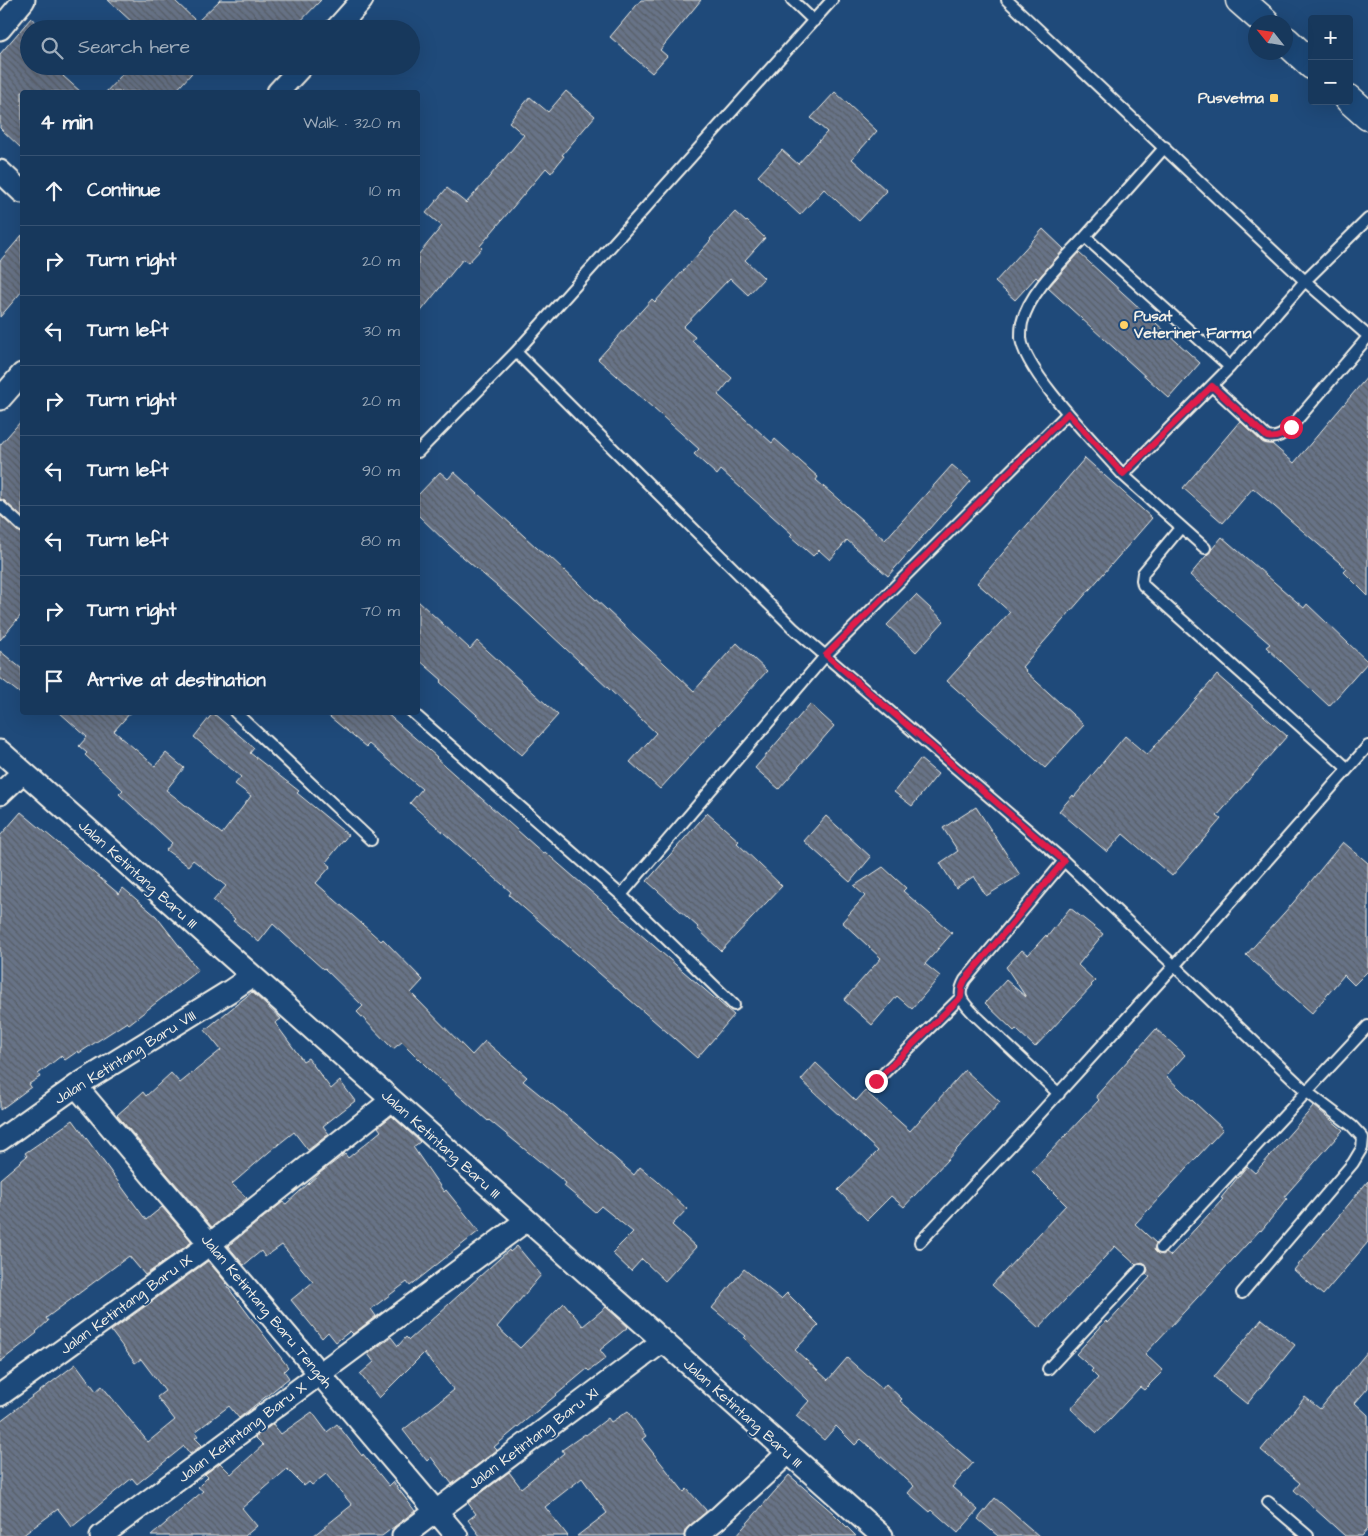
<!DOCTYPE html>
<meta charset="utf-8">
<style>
body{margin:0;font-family:"Architects Daughter",sans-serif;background:#203f62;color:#f1f3f6}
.controls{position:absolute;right:15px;top:15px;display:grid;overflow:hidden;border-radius:5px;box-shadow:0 5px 20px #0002}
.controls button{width:45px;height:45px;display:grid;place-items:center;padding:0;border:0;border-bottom:1px solid #365272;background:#17385c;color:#f1f3f6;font:25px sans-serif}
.compass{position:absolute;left:1248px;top:15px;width:45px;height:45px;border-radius:50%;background:#17385c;box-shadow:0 5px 20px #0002;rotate:300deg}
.stop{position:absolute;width:15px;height:15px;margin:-11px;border:4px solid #e11d48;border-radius:50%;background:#fff}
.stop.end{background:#e11d48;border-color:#fff;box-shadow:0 1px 5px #0008}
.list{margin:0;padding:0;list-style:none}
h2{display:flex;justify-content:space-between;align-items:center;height:65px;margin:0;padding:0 20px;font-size:21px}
h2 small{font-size:16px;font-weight:400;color:#9eacbb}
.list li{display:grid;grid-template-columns:32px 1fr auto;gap:15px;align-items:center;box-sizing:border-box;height:70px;padding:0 20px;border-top:1px solid #365272}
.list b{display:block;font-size:19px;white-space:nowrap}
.list em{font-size:16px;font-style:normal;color:#9eacbb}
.icon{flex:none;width:28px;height:28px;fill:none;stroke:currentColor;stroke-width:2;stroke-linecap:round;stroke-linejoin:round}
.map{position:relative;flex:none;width:1368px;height:1536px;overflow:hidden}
.search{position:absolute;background:#17385c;box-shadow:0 5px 20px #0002;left:20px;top:20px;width:400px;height:55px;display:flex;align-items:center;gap:12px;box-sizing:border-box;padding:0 18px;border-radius:28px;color:#9eacbb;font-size:19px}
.panel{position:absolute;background:#17385c;box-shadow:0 5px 20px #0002;left:20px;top:90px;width:400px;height:625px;border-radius:5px}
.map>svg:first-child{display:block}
</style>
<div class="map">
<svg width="1368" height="1536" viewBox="0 0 1368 1536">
<defs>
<pattern id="building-back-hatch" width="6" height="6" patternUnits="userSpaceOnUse" patternTransform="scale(1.25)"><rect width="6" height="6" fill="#677387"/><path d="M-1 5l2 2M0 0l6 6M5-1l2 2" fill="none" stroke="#585e66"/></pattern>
</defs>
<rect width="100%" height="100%" fill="#1f4a7a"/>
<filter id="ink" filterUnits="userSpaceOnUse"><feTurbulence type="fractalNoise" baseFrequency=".02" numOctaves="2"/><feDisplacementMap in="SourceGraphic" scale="10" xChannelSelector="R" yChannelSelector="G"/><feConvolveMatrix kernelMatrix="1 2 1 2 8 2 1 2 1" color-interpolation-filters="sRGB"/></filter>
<g filter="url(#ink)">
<path fill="url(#building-back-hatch)" stroke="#f4f1e8" d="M108,0H174L197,22L220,0H321L293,29H131L129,28L133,23Z
M641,0H701L660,50L667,56L652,73L610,37Z
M31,18L44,29H29V66H72L63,76L81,92H22V149L0,128V54Z
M130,66H198L175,92H106Z
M566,91L595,116L562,155L564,156L551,173L546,168L480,246L482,248L468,263L463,259L418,315V255L442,226L426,213L447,188L466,203L485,182L524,135L509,122L530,97L548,112Z
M835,92L877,131L852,159L887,191L859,221L824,189L800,215L758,176L782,150L798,164L827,132L811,118Z
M735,212L746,222L747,221L765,238L745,260L764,278L748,295L730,278L683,327L695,337L692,341L732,378L718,395L772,443L775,439L818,477L816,480L885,540L952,465L971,481L888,576L847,540L830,560L819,550L813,556L790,536L792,534L721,470L717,475L694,454L699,449L598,359L652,299L655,302L711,240L710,239Z
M1043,229L1064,249L1038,279L1036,277L1015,300L995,282Z
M22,235V291L0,317V261Z
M1079,253L1200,363L1169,398L1048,288Z
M1368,376V596L1344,572L1347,569L1253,488L1223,523L1183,488L1240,421L1262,442L1272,444L1294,463Z
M22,420V517L5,501L0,499V445Z
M1085,458L1152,518L1022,667L1026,670L1025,671L1084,725L1045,768L947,681L1010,612L977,583Z
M440,472L448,479L454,472L548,558L549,556L694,691L737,643L767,671L660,789L630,762L656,733L518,604L449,545L418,515V495Z
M0,515L17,531L22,533V614L0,640Z
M1222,537L1304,608L1307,604L1368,662L1329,706L1266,647L1270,644L1190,575Z
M916,595L944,621L916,652L887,625Z
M418,601L470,649L477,641L558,715L522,755L440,682L442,680L418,659Z
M0,651L22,669V695L0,678Z
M1217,675L1287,736L1217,816L1221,819L1172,876L1123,834L1107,852L1059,811L1073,795L1074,797L1125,736L1147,755Z
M810,704L834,726L779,789L755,768Z
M59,712H131L114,731L155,766L166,753L184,768L166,790L222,834L251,796L235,784L241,777L194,737L213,713L254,748L250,753L299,791L297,793L348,835L326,862L331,866L316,883L381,941L383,939L423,980L411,993L472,1055L485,1041L527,1077L523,1081L576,1124L634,1175L640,1167L657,1181L687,1209L672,1225L696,1247L665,1281L642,1259L631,1271L612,1253L633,1232L601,1206L595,1212L564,1186L566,1183L489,1120L488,1121L432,1072L402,1042L393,1049L357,1012L363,1006L324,968L323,969L273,924L259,942L233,921L235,919L213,901L226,886L193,860L188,866L166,850L172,843L119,794L123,790L85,755L87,753L79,746L87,737Z
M324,712H385L437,757L436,758L544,854L545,852L734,1015L697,1058L509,895L511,892L410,803L422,789L369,744L366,747Z
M920,759L938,774L912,806L894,792Z
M976,807L1020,875L986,896L974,876L956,888L940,863L958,851L943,828Z
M21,812L119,894L123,888L156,916L198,970L129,1024L127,1022L79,1053L78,1051L65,1060L61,1056L38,1074L40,1077L29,1084L31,1087L0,1110V836Z
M707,813L739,841L737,843L782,886L721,951L697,928L698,927L647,881Z
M826,816L871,857L850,882L804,841Z
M1343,842L1368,863V971L1354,985L1344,975L1312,1013L1246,955L1293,903Z
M883,867L906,888L903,891L952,933L925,964L940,976L912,1009L897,996L872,1025L844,1000L881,958L842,922L865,896L854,886Z
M1070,908L1103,934L1078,965L1095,981L1091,985L1092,986L1035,1047L1016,1029L1014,1031L985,1003L1006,980L1026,997L1006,967L1022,950L1028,955L1046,935L1047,937Z
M252,992L281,1019L275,1023L303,1061L308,1058L331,1089L340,1081L355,1101L323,1126L329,1134L308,1150L294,1132L269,1152L232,1184L247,1198L212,1227L117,1115L143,1092L146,1096L171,1073L180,1083L221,1050L205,1030Z
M1156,1029L1185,1055L1166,1076L1223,1129L1135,1224L1156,1243L1154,1250L1157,1253L1163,1255L1166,1253L1170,1256L1223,1199L1221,1198L1247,1166L1255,1173L1314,1106L1343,1130L1284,1197L1287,1199L1261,1231L1260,1230L1145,1354L1163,1371L1144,1390L1140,1387L1097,1433L1071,1409L1098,1378L1091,1371L1093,1369L1076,1354L1106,1321L1108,1323L1150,1277L1146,1274L1148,1270L1146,1264L1142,1262L1136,1265L1115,1246L1039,1328L992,1285L1066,1205L1032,1171L1099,1100L1096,1096Z
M816,1063L856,1101L865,1091L910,1131L965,1070L1000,1102L904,1207L891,1196L867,1220L838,1190L878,1151L801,1080Z
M392,1116L420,1142L413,1147L444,1192L446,1190L479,1231L410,1286L407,1282L371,1309L376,1316L353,1334L350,1331L336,1342L328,1332L322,1338L291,1300L313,1282L282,1245L265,1257L261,1251L244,1265L228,1246L283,1202L286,1204L320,1173L345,1154L348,1158L381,1131L378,1127Z
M73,1120L146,1220L162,1207L192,1242L145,1275L129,1256L46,1318L48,1321L36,1332L37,1333L0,1362V1179L27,1156L25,1153Z
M1368,1181V1242L1323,1295L1294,1270Z
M517,1246L541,1275L497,1327L520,1348L564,1303L583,1326L606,1307L628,1327L600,1350L606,1358L589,1371L587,1369L494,1447L497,1450L452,1484L431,1457L427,1461L403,1430L454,1390L424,1353L379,1398L360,1374L374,1362L368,1354L391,1337L398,1346L406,1337L409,1340L509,1250L510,1252Z
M208,1261L227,1284L226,1285L288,1367L284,1371L289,1378L239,1418L229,1406L195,1432L198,1436L195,1438L202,1445L190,1454L184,1446L137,1484L132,1478L72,1527L58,1509L22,1536H0V1421L76,1364L96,1391L102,1386L148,1442L175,1420L157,1397L165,1391L141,1359L135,1363L111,1331Z
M744,1269L781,1299L787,1293L819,1325L795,1350L828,1380L847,1358L882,1389L886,1384L902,1399L900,1401L973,1463L952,1487L978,1510L958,1533L932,1510L930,1512L908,1493L914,1486L861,1439L855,1445L836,1426L824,1440L796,1416L809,1401L744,1338L746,1336L712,1308Z
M1262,1319L1295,1345L1247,1404L1214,1377Z
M1368,1351V1388L1355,1403L1368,1415V1529L1362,1536H1345L1294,1490L1300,1483L1261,1450L1305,1397L1320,1409Z
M628,1411L646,1436L642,1439L684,1492L687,1489L706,1510V1512L688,1527L684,1536H577L607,1513L582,1478L545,1507L568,1536H480L468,1520L476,1514L468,1503L509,1472L521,1488L564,1453L562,1450L585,1434L586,1435L608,1418L611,1422Z
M312,1412L327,1432L337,1424L362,1456L363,1454L389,1486L393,1482L415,1511L382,1536H313L352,1505L326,1474L312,1485L309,1482L304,1486L287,1469L242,1508L257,1526L245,1536H151L203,1491L198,1487L208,1477L205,1474L220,1463L231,1474L263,1445L255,1437L273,1424L281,1434Z
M789,1475L833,1513L856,1536H736Z
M995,1498L1039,1536H998L978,1519Z"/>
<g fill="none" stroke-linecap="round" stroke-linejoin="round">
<g stroke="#f4f1e8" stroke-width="14">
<path id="lane" d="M792,0L814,21
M1007,0L1305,281L1368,336
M1165,147L1085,237L1230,367
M1085,237C1064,260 1029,292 1022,323C1021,327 1021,333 1021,338C1024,372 1099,447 1123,475
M516,352L793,628L1064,861L1307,1092L1352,1126L1363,1138L1362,1148L1353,1163L1242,1293
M1212,386L1267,437C1278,439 1283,434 1291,427L1368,337
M418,452L516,352L832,0
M0,506L22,526
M1181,527L1143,573L1142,580L1143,585L1347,768
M1205,548L1123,475L1230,367L1305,281L1368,219
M235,712L371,840
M412,712L621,895L734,1005
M621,895L826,655L1068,413
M876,1081L961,997
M1059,1094L973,1013C962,1001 956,996 965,980L1064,861
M920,1242L1016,1140L1175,965L1368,746
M1161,1248L1368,1026
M1048,1369L1141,1269
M1268,1502L1308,1536"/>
</g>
<g stroke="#f4f1e8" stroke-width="25">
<path id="street" d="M0,29L24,0
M336,29L362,0
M278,92L302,66
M0,171L22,192
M0,399L22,374
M0,751L882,1536
M0,794L23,772
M76,1086L457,1536
M0,1140L76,1086L230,991L252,976
M0,1395L210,1244L392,1100
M101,1536L527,1220
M403,1536L663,1341
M696,1536L718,1518L788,1453"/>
</g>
<g stroke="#f4f1e8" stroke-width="31">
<path id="highway" d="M1240,0L1265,22
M1286,41L1312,65
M1349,99L1368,116"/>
</g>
<use href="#lane" stroke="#1f4a7a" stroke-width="10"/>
<use href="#street" stroke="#1f4a7a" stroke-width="21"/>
<use href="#highway" stroke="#1f4a7a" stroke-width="28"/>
</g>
</g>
<g fill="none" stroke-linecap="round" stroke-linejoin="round" filter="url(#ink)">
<path stroke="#e11d48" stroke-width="6" d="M876,1081L961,997L962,987L965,980L1064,861L826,655L1068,413L1123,474L1212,386L1267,437C1278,439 1283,435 1291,427"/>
</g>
<g fill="#ffd166" stroke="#1f4a7a" stroke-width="2">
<rect x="1269" y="93" width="10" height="10" rx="2.5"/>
<circle cx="1124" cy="325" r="5"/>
</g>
<g text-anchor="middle" stroke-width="4" stroke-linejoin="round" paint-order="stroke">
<g font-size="15" font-weight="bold" fill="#f4f1e8" stroke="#1f4a7a" text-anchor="end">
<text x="1264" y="103">Pusvetma</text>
<text x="1134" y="321" text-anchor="start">Pusat<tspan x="1134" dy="17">Veteriner Farma</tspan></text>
</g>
<g font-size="15" fill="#f4f1e8" stroke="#1f4a7a">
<text transform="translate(138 874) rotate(42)" y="5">Jalan Ketintang Baru III</text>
<text transform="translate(125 1057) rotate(-32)" y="5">Jalan Ketintang Baru VIII</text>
<text transform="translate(441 1144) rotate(42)" y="5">Jalan Ketintang Baru III</text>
<text transform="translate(126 1304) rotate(-36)" y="5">Jalan Ketintang Baru IX</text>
<text transform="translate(267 1311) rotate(50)" y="5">Jalan Ketintang Baru Tengah</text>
<text transform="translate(743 1413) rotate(42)" y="5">Jalan Ketintang Baru III</text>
<text transform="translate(242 1432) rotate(-37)" y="5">Jalan Ketintang Baru X</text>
<text transform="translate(533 1438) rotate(-37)" y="5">Jalan Ketintang Baru XI</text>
</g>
</g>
</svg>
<div class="controls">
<button>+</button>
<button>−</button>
</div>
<svg class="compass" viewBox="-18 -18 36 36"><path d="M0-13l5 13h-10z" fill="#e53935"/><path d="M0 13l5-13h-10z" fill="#9eacbb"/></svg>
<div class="stop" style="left:1291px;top:427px"></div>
<div class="stop end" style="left:876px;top:1081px"></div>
<div class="search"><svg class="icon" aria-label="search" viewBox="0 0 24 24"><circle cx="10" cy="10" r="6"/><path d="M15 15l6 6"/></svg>Search here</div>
<section class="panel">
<h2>4 min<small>Walk · 320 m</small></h2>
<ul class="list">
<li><svg class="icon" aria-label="ahead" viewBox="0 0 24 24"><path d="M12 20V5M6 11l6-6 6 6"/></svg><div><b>Continue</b></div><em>10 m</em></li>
<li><svg class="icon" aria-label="right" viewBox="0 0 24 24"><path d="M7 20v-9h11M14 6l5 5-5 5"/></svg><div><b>Turn right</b></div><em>20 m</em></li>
<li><svg class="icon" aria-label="left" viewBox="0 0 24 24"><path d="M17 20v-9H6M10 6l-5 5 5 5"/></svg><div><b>Turn left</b></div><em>30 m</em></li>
<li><svg class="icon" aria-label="right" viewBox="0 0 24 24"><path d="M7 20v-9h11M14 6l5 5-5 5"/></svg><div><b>Turn right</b></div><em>20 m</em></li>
<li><svg class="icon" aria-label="left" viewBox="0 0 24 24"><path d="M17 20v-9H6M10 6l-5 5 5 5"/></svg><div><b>Turn left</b></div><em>90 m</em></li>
<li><svg class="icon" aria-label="left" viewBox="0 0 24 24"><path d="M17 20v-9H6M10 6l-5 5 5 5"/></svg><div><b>Turn left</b></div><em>80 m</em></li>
<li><svg class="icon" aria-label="right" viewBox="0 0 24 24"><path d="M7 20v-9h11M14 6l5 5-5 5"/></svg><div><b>Turn right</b></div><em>70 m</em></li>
<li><svg class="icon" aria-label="arrive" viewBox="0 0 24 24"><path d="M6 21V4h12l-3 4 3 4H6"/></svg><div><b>Arrive at destination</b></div></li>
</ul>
</section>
</div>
